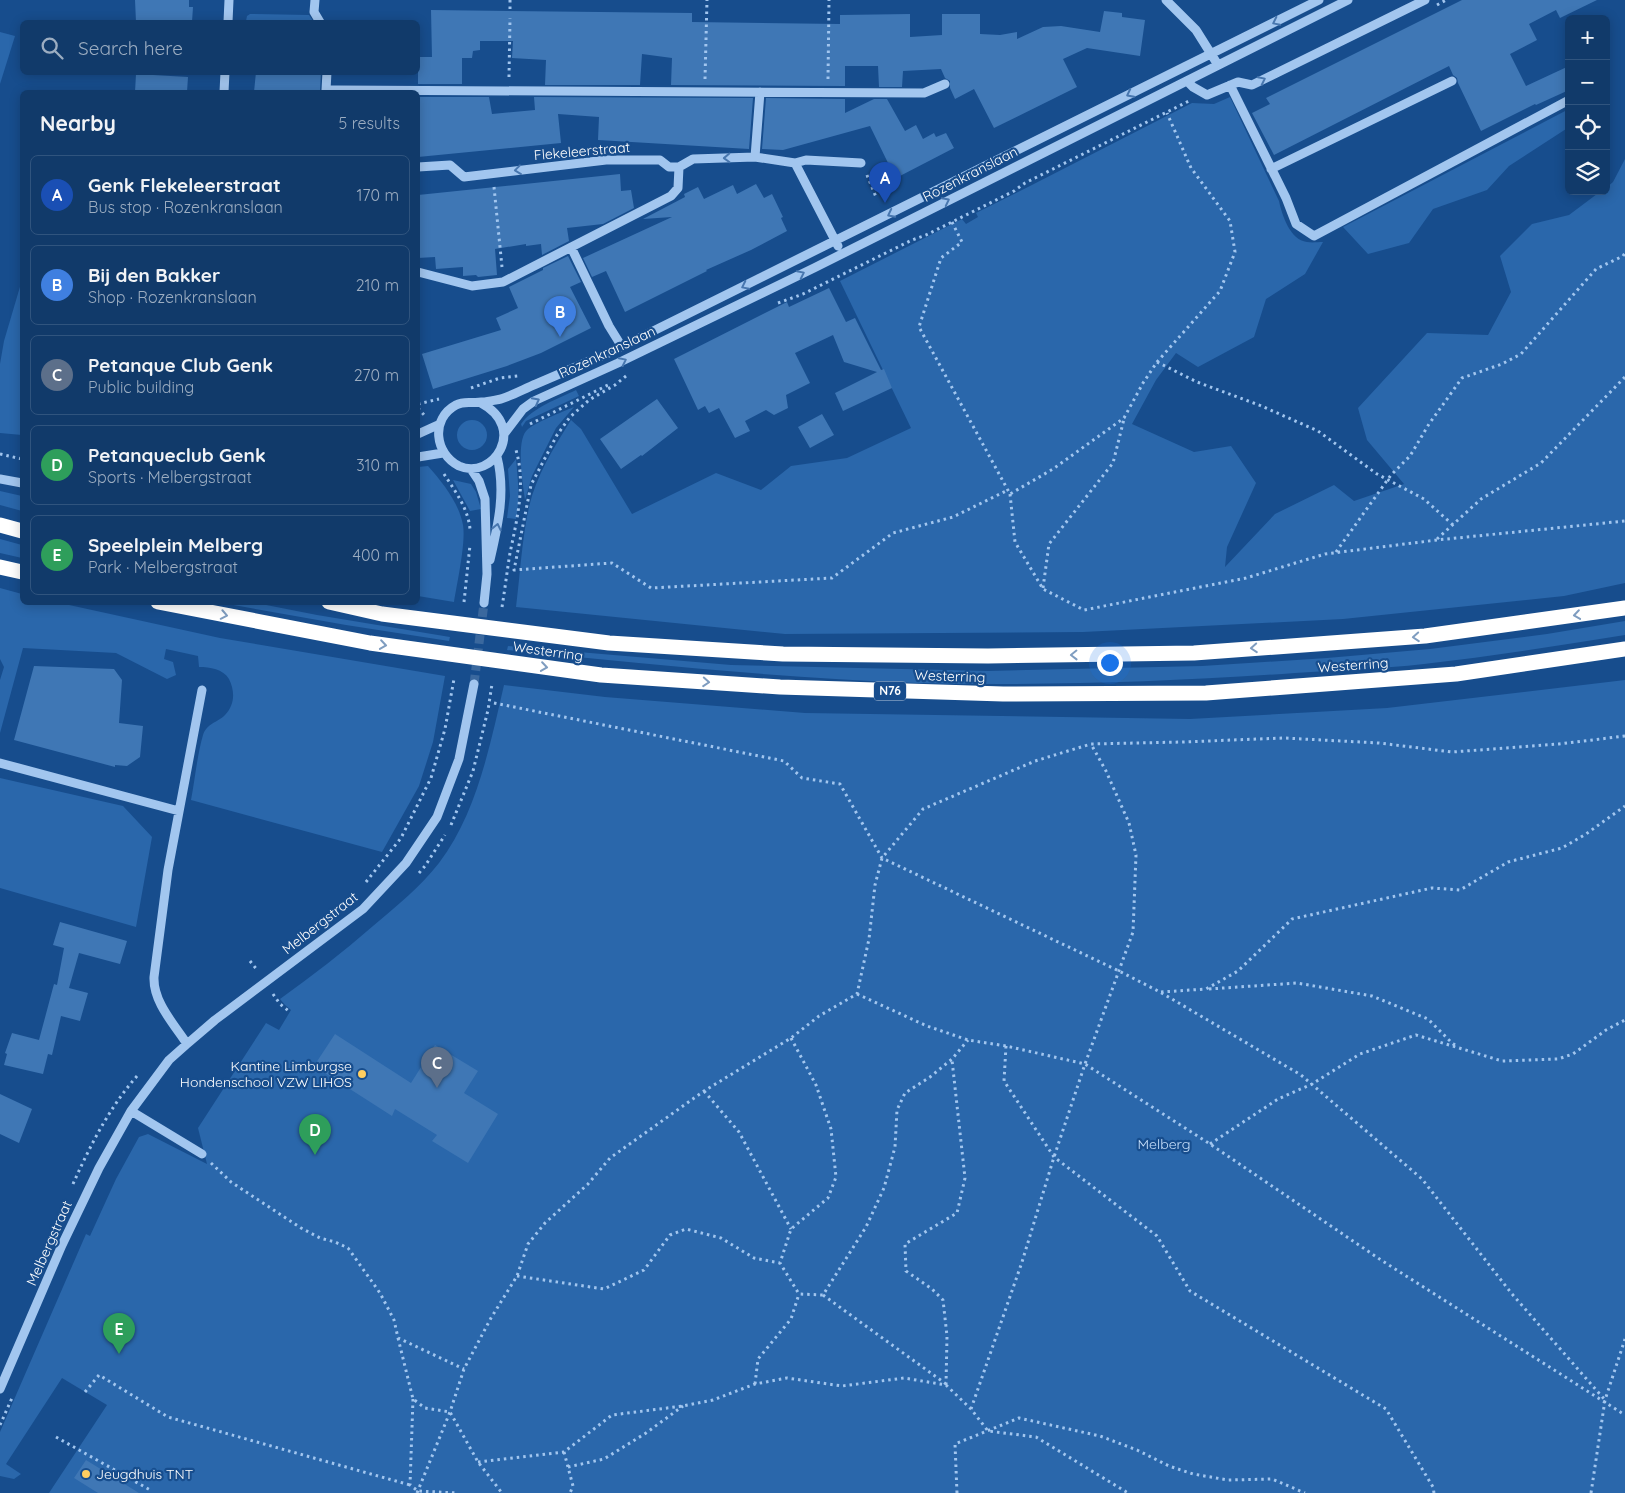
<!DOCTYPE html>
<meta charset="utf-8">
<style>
body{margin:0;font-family:Quicksand,sans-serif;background:#1e4572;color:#f1f3f6}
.controls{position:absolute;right:15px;top:15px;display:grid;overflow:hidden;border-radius:8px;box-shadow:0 2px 12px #0003}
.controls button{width:45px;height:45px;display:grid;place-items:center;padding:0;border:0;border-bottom:1px solid #30547e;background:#113a6a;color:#f1f3f6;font:25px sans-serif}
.you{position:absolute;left:1109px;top:662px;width:18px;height:18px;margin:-12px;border:4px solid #fff;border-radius:50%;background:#1a73e8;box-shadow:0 0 0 8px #1a73e833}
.badge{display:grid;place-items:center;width:32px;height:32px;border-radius:50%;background:#8bbbb9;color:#fff;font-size:16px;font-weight:700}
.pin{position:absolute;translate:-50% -41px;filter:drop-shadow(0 1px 2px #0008)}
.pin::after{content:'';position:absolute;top:26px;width:18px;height:15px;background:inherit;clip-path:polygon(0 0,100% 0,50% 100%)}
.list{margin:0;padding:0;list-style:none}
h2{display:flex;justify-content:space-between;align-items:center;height:65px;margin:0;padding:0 20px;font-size:21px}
h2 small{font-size:16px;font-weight:400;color:#9cadc1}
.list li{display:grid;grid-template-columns:32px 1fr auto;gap:15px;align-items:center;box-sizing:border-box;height:80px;margin:0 10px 10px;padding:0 10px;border:1px solid #30547e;border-radius:8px}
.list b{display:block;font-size:19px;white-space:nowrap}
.list p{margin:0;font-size:16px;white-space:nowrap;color:#9cadc1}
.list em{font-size:16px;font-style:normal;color:#9cadc1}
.icon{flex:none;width:28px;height:28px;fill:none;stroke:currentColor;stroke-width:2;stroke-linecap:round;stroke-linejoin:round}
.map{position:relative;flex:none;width:1625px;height:1493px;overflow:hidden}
.search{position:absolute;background:#113a6a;box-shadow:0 2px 12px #0003;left:20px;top:20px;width:400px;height:55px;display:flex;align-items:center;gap:12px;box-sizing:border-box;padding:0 18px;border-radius:8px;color:#9cadc1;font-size:19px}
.panel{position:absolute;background:#113a6a;box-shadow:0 2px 12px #0003;left:20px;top:90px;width:400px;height:515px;border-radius:8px}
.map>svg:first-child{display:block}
</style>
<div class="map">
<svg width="1625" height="1493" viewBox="0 0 1625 1493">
<rect width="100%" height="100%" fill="#174d8d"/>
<path fill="#2a67ab" d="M250,14L309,15L314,22L246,21L247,16Z
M0,32L15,36L0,84Z
M1230,97L1279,201C1282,215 1290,240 1307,242C1312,243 1318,242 1323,242L1305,274L1266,299L1254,337L1198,367L1176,353L1156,380L1132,424L1194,452L1231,446L1256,483L1227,547L1225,567L1275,514L1334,485L1354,501L1404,484L1367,440L1358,408L1427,333L1488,335L1511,292L1500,256L1532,224L1569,215L1601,191H1606V188L1613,182L1625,159V583L1564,596L1343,619L1083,632L785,634L516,607C520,576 522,538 529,507C536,476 554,447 571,420L581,429L632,514L716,473L761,490L791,466L847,458L911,428L840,281L962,219L966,224L978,217L976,213L1028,187L1192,103L1214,104Z
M1569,109V126L1566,129L1509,166L1487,190L1433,209L1409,243L1368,254L1343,227Z
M22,280V435L0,433V364L4,341Z
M576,390L579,396L526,421L522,427L521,424C533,407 558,399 576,390Z
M574,407L556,428L532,476L525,500C523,484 515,439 528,429C537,422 562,412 574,407Z
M457 435a15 15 0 1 1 30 0a15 15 0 1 1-30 0Z
M516,459C518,479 520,499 516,519L507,518L510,496L508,469Z
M428,466C443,483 459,503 463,525C466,543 457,583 454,602L418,596V467Z
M453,480L471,484L476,492L481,509L470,511Z
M0,491L22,496V511L0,505Z
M0,539L22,545V558L0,553Z
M0,588L22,594V602L60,603L220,638L445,676L433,742L419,786L382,852L191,800C195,779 197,756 203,735C207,723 217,723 225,715C235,705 235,691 229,679C223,669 210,667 199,667L198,656L166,649L164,659L173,662L176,675L167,679L116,653L23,648L0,733V680L4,667L0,659Z
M222,603H256L317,615L450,637L449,641L346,625Z
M1625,621V635C1558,646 1491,656 1424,664C1381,669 1338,670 1295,673C1169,682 1043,686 917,683C780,678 644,664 507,650L508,646L731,665L988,671L1202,666L1327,658L1430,649L1547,634Z
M1625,680V1493H49L107,1405L62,1378L6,1464L21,1474L14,1479L0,1476V1432L86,1234L90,1236L116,1179L139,1137L148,1134L207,1164L198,1128L266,1023L279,1030L291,1010L285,1005L280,999C312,976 343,952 373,926C397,906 420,887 439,863C477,813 490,745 504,685L605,697L805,713L1190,719L1387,708Z
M0,778L123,806L152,837L136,927L0,888Z"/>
<path fill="#3f77b5" d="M135,0H189V7H193L192,22H136Z
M1462,0H1597L1560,18L1556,10L1529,24L1537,40L1510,54L1526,86L1569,66V90L1536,105L1535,104L1481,131L1458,83L1457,78L1453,75L1449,66L1274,155L1252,113L1270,104L1266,98Z
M431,10L692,13V22L840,24V15L910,14V37L942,35V14H980V34L1000,35L1017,32V39L1043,27L1061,26L1100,32L1104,11L1122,13V17L1145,20L1140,56L1087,48L1063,59L1077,87L994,128L974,89L955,99L950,88V81L945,78L941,69L903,71L902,87H879L878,66H845V86L671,85L672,58L642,54L640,85H545L546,60L512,58L513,41H480V50L473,51L472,58H462V84H418V57H432Z
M256,72H321L320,92H254Z
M136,74L188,77L187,92H135Z
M418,97H489L492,114L535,110L534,97L753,98L749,149L598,140L599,117L558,114L561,143L418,157Z
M766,98L845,99V113L874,99H887L905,131L916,125L923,139L934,133L936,137L946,133L954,148L898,177L891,164L889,165L870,126L783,150L762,149Z
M620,174L621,191L631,190L634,208L603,224L567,228L569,241L542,255L541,244L526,246V244L495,249L497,275L478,277L476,275L463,276V267L436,269L435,257L418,258V195Z
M756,184L764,198L772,194L783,217L781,218L787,231L751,250L706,270L707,271L625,312L606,271L592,277L583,258L672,217L643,219L685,197L684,194L698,187L704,199L733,185L737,194Z
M568,256L581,282L570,287L591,328L541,353L507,366L433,389L422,354L501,330L496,318L518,308L509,287L543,270V268Z
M829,288L846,322L855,318L881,370L884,369L892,388L843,411L835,393L877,372L844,362L833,335L795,353L810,383L786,395L788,408L774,415L766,410L745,421L750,431L735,438L719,408L709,413L705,406L698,410L674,359L787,302L789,307Z
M657,399L678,428L642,456L641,455L621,469L600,439Z
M822,414L834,435L810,448L798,427Z
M34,666L114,669L122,680L119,723L143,726L140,757L127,766L115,765V767L14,740Z
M60,922L127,941L120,964L79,953L69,988L88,993L80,1021L61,1016L52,1055L48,1054L43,1074L4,1065L7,1054L5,1053L12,1033L39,1040L54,984L57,985L64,948L53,945Z
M335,1034L411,1083L435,1045L478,1071L464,1093L498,1114L468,1163L432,1141L437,1135L395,1109L392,1116L314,1066Z
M0,1094L32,1109L19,1143L0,1134Z
M86,1460L99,1468L139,1493H98L74,1478Z"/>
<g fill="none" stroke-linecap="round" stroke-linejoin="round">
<path stroke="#3a689e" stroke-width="9" stroke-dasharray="9 4.5" stroke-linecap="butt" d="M474,684L484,603"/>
<path stroke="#a2c6ef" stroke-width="3" stroke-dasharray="2.5 4" stroke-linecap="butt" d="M510,0V11
M1437,5L1446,0
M509,77L510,18
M705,79L707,0
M828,79L829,0
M867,175L876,197
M494,187L502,267
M952,222L962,242L941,258L919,327L1010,494L1053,469L1124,418L1143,383L1157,362L1220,291L1235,252L1230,221L1191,168L1167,113
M778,303L803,294L912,240L926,235L1014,191L1025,183L1189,101
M1157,362L1197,382L1259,405L1318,431L1377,474L1424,499L1453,525
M626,376L615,385L589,400L570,417L557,435L531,485L514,570L612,563L651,588L832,578L893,533L953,517L1008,490
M471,388L500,378L518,376
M418,404L439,399
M418,408L425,416
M530,424L610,384
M0,454L22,459
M444,474C455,491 468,508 470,529
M1010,494L1015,542L1043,589L1084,610L1246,578L1325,554L1437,540L1625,521
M1437,539L1481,499L1541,463L1625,377
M1336,552L1391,475L1410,456L1429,424L1462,378L1502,364L1521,354L1596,269L1623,256L1625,253
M1043,588L1049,544L1113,463L1124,419
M464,602L470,545
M502,607C505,589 507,571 510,553C517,519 526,484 516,450
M494,703L784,761L802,778L840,784L882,858L1119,971L1160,992L1301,1075L1422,1179L1512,1294L1605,1400
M451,825L473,771L488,710L492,684
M419,873L425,866L445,835
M366,882L401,838L431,778L445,729L454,679
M250,961L258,971
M1209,989L1297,983L1372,996L1428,1019L1453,1044L1459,1046
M1161,992L1206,989L1238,971L1292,919L1432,888L1460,890L1508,862L1562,848L1586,834L1625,806
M273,994L280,1004L290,1012
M857,994L927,1026L968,1040L1006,1046L1085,1064L1210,1144L1381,1260L1625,1415
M791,1038L816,1085L831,1129L836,1177L828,1198L791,1229L780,1263L799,1294L823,1295L866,1227L884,1188L895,1147L897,1110L905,1093L930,1077L952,1059L968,1040
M1006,1046L1004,1081L1054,1157L1157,1236L1190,1291L1386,1409L1433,1487L1434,1493
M704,1091L739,1132L791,1229
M1210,1144L1278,1099L1312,1084L1360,1054L1416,1035L1502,1061L1558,1059L1573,1054L1606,1030L1625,1020
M211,1163L231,1182L301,1228L320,1238L335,1242L348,1248L380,1293L394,1320L398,1338L464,1369
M73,1184C90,1146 109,1108 137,1076
M517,1276L604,1289L644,1270L670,1235L686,1229L721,1238L754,1258L780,1263
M823,1295L946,1384
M398,1338L413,1399L425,1408L450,1412L478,1462L502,1493
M755,1384L758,1359L791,1319L799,1294
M946,1385L947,1336L943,1300L932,1289L906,1271L905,1244L957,1213L965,1178L952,1060
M85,1392L99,1375L168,1417L410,1485
M413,1399L410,1485L418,1491L457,1493
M971,1409L1022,1262L1054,1157L1085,1064L1133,932L1136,855L1129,823L1106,771L1091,744
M0,1425L12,1398
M56,1437L152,1491
M564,1452L573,1486L570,1493
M478,1462L564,1452L612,1415L683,1406L713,1400L755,1384L787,1378L842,1386L904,1378L946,1385L971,1409L988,1431L1036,1437L1128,1493
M568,1467L604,1459L646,1433L683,1406
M417,1493L450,1412L464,1369L491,1318L517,1276L528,1244L545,1223L588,1184L610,1158L704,1091L791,1038L819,1016L857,994L869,939L875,885L882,858L923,809L1035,761L1091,744L1182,742L1284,738L1379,743L1452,752L1559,744L1625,736
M957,1493L955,1444L1019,1418L1100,1436L1137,1450L1169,1466L1193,1474L1228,1480L1272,1479L1305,1493
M1591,1493L1605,1400L1625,1339"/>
<path stroke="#a2c6ef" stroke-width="9" d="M315,0L314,12L320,22
M1166,0L1196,30L1218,65
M228,22L229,0
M327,72L326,90H338L924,93L945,84
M1187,81L1193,87L1207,95L1238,82L1252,85L1425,0
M1230,85L1286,198L1296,224L1314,236L1569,100
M224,92L225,72
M755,157L760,92
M795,163L806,160L861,163
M418,167L450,165L464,177L606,160H660L669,167H679L693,159L755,157L795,163L838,246
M1271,169L1452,81
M571,247L609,326L622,347
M418,272L472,286L503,282L671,196L678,188L679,167
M481,403C528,428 493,481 459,466C435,454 430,419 456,405C465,400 473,404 482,402C488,402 495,400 501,399C513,395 524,389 536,384C562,373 587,362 613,351L1319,0
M418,434L440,424
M504,434L523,409L534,401L618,363L814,268L1348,0
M418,457L443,453
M471,469L479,481L485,499L487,574L484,603
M0,479L22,483
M490,560C498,525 506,492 497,457
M0,763L179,811
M187,1044C174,1024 153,1002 154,977L168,870L202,690
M131,1111L202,1154
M0,1389L62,1245L99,1168L131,1111L169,1060L187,1044L215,1020L363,909L406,863L437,817L459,759L474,684"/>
<path stroke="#fff" stroke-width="15" d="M0,525L22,531
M0,567L22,572
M158,602L370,643L601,675L780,687L1003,694L1206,693L1456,674L1625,649
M329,602L382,614L609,643L783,654L988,656L1194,653L1425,636L1625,608"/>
</g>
<defs><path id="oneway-chevron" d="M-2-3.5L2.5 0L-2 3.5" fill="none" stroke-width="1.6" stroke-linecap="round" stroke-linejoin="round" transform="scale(1.25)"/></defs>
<g stroke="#4877af">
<use href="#oneway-chevron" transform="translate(1276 22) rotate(154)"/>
<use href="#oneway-chevron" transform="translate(1262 80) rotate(-26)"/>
<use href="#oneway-chevron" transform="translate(1130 94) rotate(153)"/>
<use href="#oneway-chevron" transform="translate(727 158) rotate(178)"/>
<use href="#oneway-chevron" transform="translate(518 170) rotate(173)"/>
<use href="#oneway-chevron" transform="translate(946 201) rotate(-27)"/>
<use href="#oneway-chevron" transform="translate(891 214) rotate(153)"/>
<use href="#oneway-chevron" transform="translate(801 274) rotate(-26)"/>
<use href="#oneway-chevron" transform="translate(745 286) rotate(154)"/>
<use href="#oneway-chevron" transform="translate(623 361) rotate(-26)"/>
<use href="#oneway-chevron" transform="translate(536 401) rotate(-28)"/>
<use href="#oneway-chevron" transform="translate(497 527) rotate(-78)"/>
</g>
<g stroke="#7f9dc0">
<use href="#oneway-chevron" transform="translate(224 615) rotate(11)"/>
<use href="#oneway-chevron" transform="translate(1577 615) rotate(172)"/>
<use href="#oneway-chevron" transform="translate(1416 637) rotate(176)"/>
<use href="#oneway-chevron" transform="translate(383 645) rotate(8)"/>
<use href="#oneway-chevron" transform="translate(1254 648) rotate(176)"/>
<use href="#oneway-chevron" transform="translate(1074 655) rotate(179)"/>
<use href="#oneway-chevron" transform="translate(544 667) rotate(8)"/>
<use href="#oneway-chevron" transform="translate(706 682) rotate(4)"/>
</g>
<g fill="#ffce60" stroke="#174d8d" stroke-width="2">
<circle cx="362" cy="1074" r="5"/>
<circle cx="86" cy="1474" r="5"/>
</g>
<g text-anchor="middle" stroke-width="4.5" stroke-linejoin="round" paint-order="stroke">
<rect fill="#174d8d" stroke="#b9cadd" stroke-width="1" x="874" y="681.5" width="32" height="19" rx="4"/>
<g font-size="12" font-weight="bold" fill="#fff">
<text x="890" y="695">N76</text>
</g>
<g font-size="14" fill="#fff" stroke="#174d8d">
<text transform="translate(582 151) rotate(-5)" y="5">Flekeleerstraat</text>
<text transform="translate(970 174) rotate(-27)" y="5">Rozenkranslaan</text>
<text transform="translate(607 352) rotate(-25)" y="5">Rozenkranslaan</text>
<text transform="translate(548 651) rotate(8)" y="5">Westerring</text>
<text transform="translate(1353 665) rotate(-4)" y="5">Westerring</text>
<text transform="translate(950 676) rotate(2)" y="5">Westerring</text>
<text transform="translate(320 923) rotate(-38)" y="5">Melbergstraat</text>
<text transform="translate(49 1243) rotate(-66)" y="5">Melbergstraat</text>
</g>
<g font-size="14" fill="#fff" stroke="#174d8d" text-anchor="end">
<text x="352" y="1071">Kantine Limburgse<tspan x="352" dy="16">Hondenschool VZW LIHOS</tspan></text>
<text x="96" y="1479" text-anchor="start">Jeugdhuis TNT</text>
</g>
<g font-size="14" fill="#c8e0fb" stroke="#174d8d">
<text x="1164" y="1149">Melberg</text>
</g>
</g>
</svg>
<div class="controls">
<button>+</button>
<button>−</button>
<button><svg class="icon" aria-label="locate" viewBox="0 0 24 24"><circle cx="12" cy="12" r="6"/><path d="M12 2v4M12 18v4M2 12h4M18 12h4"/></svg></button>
<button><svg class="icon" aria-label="layers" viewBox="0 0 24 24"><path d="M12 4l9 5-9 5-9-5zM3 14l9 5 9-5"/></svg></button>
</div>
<div class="you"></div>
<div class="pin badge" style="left:885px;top:203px;background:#1a4fb4">A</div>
<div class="pin badge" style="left:560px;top:337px;background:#3f7fe0">B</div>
<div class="pin badge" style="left:437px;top:1088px;background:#5c6f8a">C</div>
<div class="pin badge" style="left:315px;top:1155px;background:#2e9e5b">D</div>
<div class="pin badge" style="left:119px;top:1354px;background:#2e9e5b">E</div>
<div class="search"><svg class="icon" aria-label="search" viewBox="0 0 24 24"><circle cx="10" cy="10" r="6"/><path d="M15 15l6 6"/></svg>Search here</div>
<section class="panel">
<h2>Nearby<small>5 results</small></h2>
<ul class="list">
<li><span class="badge" style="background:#1a4fb4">A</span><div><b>Genk Flekeleerstraat</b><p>Bus stop · Rozenkranslaan</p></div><em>170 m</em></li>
<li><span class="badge" style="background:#3f7fe0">B</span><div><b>Bij den Bakker</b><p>Shop · Rozenkranslaan</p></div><em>210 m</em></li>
<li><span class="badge" style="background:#5c6f8a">C</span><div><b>Petanque Club Genk</b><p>Public building</p></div><em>270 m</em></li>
<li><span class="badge" style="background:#2e9e5b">D</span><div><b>Petanqueclub Genk</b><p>Sports · Melbergstraat</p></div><em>310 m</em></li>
<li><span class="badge" style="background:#2e9e5b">E</span><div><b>Speelplein Melberg</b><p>Park · Melbergstraat</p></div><em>400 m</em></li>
</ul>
</section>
</div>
